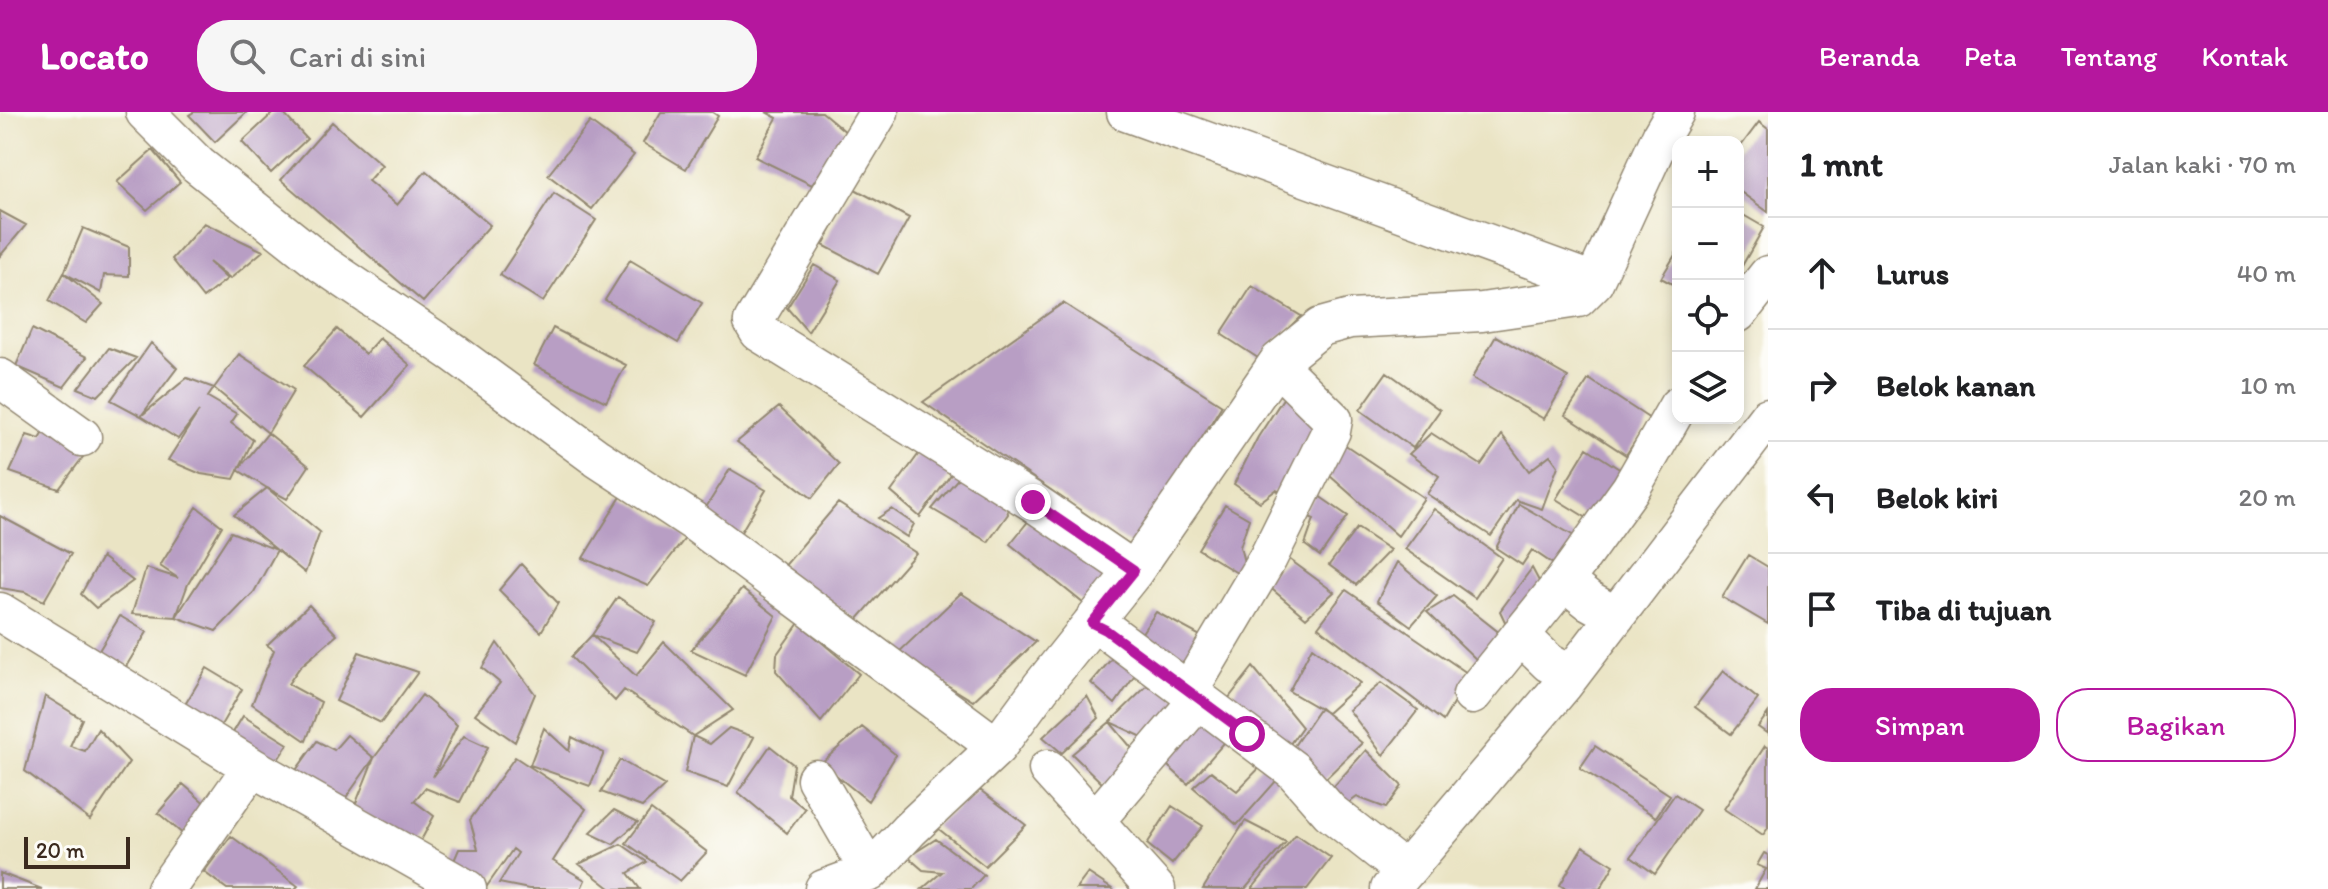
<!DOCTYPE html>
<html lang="id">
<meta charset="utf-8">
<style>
body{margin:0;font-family:Itim,sans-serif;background:#f6f6f6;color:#202124}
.controls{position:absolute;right:24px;top:24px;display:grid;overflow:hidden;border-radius:16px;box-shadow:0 4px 12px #0003}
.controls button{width:72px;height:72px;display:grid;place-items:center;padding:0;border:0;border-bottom:2px solid #e0e0e0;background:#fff;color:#202124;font:40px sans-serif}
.scale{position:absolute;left:24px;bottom:20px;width:106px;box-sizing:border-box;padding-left:8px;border:4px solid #3b2a1e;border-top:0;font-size:22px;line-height:28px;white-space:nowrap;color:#3b2a1e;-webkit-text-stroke:6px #fdfcf7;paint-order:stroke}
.stop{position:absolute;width:24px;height:24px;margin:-18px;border:6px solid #b5179e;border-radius:50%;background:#fff}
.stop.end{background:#b5179e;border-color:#fff;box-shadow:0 2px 8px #0008}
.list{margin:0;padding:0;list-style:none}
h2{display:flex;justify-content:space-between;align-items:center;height:104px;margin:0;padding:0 32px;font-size:34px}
h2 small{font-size:26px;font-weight:400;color:#757577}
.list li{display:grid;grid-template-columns:52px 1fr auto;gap:24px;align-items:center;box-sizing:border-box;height:112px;padding:0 32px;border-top:2px solid #e0e0e0}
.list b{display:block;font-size:30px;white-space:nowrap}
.list em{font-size:26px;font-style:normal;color:#757577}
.actions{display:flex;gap:16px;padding:24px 32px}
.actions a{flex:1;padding:18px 0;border:2px solid #b5179e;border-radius:32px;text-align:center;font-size:28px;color:#b5179e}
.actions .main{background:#b5179e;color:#fff}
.icon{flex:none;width:44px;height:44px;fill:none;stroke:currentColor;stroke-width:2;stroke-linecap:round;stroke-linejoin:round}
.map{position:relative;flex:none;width:1768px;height:777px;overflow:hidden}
header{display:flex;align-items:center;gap:48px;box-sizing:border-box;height:112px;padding:0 40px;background:#b5179e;color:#fff}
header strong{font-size:38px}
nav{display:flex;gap:44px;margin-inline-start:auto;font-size:28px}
.search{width:560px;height:72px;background:#f6f6f6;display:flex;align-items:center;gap:20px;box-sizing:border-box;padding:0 28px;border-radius:32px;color:#757577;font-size:30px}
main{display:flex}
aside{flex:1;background:#fff}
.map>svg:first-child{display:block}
</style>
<header>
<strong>Locato</strong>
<div class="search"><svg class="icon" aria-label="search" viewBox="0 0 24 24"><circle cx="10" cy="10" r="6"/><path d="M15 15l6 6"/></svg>Cari di sini</div>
<nav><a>Beranda</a><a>Peta</a><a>Tentang</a><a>Kontak</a></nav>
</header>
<main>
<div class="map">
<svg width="1768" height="777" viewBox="0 0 1768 777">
<rect width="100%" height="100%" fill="#fdfcf7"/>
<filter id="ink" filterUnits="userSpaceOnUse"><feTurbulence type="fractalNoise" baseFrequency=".0125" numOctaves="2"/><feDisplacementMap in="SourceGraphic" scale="16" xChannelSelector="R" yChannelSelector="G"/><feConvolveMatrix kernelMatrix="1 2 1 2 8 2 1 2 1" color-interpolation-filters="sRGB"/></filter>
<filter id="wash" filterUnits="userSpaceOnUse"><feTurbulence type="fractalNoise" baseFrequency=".006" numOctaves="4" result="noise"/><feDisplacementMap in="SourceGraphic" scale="32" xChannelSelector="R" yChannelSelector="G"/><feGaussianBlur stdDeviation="1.8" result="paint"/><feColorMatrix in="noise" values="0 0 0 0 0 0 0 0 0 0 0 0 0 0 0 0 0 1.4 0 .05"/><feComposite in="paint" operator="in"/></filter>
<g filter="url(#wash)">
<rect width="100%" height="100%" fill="#eae4c4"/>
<g id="blocks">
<path fill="#b89ec4" d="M194,0H247L215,30L189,3Z
M274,0H282L307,27L271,61L242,30Z
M661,0H712L718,4L686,57L643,31Z
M766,0H822L847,21L812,73L755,45L777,6Z
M332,10L382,53L368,69L397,93L426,59L490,113L423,190L281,68Z
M590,10L634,43L592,97L548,63Z
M1759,10L1768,17V100L1738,78V38Z
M153,38L180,70L147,98L117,70Z
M853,76L909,106L878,162L823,133Z
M554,81L596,108L543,190L500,163Z
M0,99L26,113L0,144Z
M1738,100L1764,115L1742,154L1738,152Z
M204,111L263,139L230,167L209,150L227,167L203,186L172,147Z
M83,116L129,135V164L104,163L101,181L64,161Z
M1678,138V175L1661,166Z
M630,148L702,191L678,231L605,188Z
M814,153L840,168L808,220L787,196Z
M64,161L103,192L86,211L49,189Z
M1252,174L1301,204L1258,246L1221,222Z
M1063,191L1222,293L1135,436L923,290Z
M553,216L626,253L606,290L534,253Z
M32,217L87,245L64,275L16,254Z
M337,217L365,242L379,226L410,253L364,305L304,254Z
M1496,224L1568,265L1544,307L1472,266Z
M151,231L177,256L141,304L111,288Z
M109,236L136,246L98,284L78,276Z
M239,242L294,278L268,321L309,354L287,387L267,376L320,420L305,461L234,403L267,376L238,358L268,321L214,276Z
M1387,260L1440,298L1413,336L1360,298Z
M187,266L214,276L208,285L237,302L231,311L253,328L234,367L201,362L168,348L199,299L178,327L141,304Z
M1589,267L1650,307L1626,343L1565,303Z
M1286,282L1324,307L1303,331L1316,341L1291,384L1276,378L1260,390L1234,372L1258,325Z
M779,295L839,352L812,386L737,330Z
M54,304L98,325L59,377L10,360L27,323L40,327Z
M1431,321L1481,353L1502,323L1529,359L1550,343L1558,354L1542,397L1516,388L1491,424L1427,382L1439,364L1409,342Z
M1341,330L1424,386L1398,424L1321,356Z
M923,336L957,354L920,405L891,380Z
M1587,336L1627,362L1595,411L1556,387Z
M730,357L766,378L738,425L705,397Z
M966,357L1005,383L1008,402L988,430L932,397Z
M1316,382L1348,404L1320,444L1305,433L1314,407L1303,402Z
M622,383L686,425L648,474L583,446Z
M838,391L916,441L857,508L782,457Z
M1519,392L1581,428L1562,458L1532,438L1522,453L1496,436Z
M1225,393L1249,407L1240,435L1244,450L1237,461L1198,437Z
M197,395L222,414L188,472L176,505L132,502L146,456L178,466L160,454Z
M892,397L914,412L907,425L878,406Z
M1434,397L1502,446L1475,486L1405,437Z
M1034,402L1123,465L1094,500L1010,432Z
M0,404L71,442L44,489L25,480L0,476Z
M1357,416L1390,438L1356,473L1329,453Z
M231,420L277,438L254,480L216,519L176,505Z
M1748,443L1768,455V512L1722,485Z
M102,445L133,469L96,496L81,482Z
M1289,447L1334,480L1306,506L1260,467Z
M1397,450L1437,484L1411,514L1377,489Z
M521,452L558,491L541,520L499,478Z
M1532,456L1541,473L1508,516L1500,499Z
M742,477L776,504L745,563L691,538Z
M1346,478L1470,563L1443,609L1318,515Z
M961,481L1036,530L973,589L897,542Z
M1453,484L1506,526L1482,553L1427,500Z
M618,485L656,510L637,540L592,523Z
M309,493L337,523L300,555L288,572L321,590L306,629L252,592L274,538L267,533Z
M1156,500L1208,528L1182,565L1135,531Z
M120,504L147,520L119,566L92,550Z
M799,511L859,562L821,610L776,559L777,542Z
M592,523L636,564L664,530L733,598L693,624L624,578L615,589L571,545Z
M497,531L535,582L515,630L475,602L500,571L482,556Z
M1124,532L1145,549L1115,592L1091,571Z
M1312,535L1360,571L1327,601L1289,579Z
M359,540L418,560L381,611L336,589Z
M1253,555L1302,615L1284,640L1221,596Z
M207,556L242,577L213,627L177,606Z
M1723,559L1758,587L1731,622L1695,595Z
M1153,568L1186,594L1151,629L1110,610Z
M1381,571L1418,598L1383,643L1349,598Z
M422,583L457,613L433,665L464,624L488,635L460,690L425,676L414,689L434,704L418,734L354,696L374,646Z
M45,584L82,607L70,634L85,639L98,617L129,650L90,708L25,659Z
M1087,584L1099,606L1062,641L1043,625Z
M1206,592L1231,623L1188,672L1158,645Z
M1320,596L1362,631L1318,674L1289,641Z
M1768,601V622L1758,615Z
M243,604L288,632L269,661L225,634Z
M1110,610L1135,640L1106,675L1072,642Z
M862,615L896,643L868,689L821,651Z
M544,616L569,639L572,625L604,641L590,674L530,653Z
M729,616L754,625L728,675L685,660L693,624L710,632Z
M347,623L374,646L340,694L289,668L317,629L334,638Z
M770,634L794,653L789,684L805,697L787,721L738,680Z
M1595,634L1670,683L1656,705L1580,656Z
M1765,634L1768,636V716L1763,723L1724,697Z
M1366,638L1402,674L1386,696L1357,685L1343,695L1326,683Z
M515,645L556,672L586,697L553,749L585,768L581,777H529L499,771L518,741L513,737L485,777L444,772L459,737H478L470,708Z
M1268,647L1285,659L1237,713L1193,675L1211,659L1237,679Z
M620,648L665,674L642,695L601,680Z
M183,672L208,694L184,723L158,701Z
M980,678L1026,713L985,754L935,714Z
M1675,682L1699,698L1655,762L1631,745Z
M1172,694L1203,714L1172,752L1147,732Z
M614,698L638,710L613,732L590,721Z
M651,698L707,740L680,769L626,731Z
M1245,709L1286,730L1245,777H1203Z
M1296,722L1331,746L1307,777H1252Z
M231,724L298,774L295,777H227L204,760Z
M936,727L984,763L971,777H922L942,760L923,758L908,745Z
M621,732L647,750L628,761L640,777H611L579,752Z
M1583,734L1614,753L1600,777H1566L1560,773Z
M1764,741L1768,743V777H1755L1766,757L1757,753Z
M0,761L42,777H0Z
M1088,761L1112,777H1076Z"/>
</g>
</g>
<g filter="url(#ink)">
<use href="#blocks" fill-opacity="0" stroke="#928771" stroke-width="2"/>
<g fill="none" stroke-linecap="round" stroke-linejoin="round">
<g stroke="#928771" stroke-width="41">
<path id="minor" d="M145,0L198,53L321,151L454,241L597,346L693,409L997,635
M879,0L753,210L759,220L1033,390L1134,459
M1126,0L1594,170
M1738,201L1768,163
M0,266L82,325
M1564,469L1589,489L1616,504
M0,500L252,655L467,777
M1092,511L1106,518L1293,658L1330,700L1405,759
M1520,523L1549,551L1570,562
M1189,579L1268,446L1331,319L1333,308L1277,253
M1472,583L1564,469L1631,376L1678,294
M1048,657L1156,777
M816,667L870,760
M1095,709L1199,587
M166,777L252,655
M824,777L870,760L909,718L997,635L1041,575L1134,459L1279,249L1321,215L1350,207L1482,200L1578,186L1594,170L1661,24L1675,0
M1390,777L1563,573L1768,305"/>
</g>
<use href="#minor" stroke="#fff" stroke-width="38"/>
</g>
</g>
<g fill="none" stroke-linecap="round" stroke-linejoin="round" filter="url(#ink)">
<path stroke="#b5179e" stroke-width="10" d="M1033,390L1134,459L1092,511L1106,518L1247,622"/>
</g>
</svg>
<div class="controls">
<button>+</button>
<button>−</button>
<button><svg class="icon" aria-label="locate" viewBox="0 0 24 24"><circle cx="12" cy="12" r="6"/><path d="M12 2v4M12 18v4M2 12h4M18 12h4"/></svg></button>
<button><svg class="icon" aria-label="layers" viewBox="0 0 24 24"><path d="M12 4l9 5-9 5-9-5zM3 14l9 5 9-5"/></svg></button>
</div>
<div class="scale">20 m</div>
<div class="stop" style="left:1247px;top:622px"></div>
<div class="stop end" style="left:1033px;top:390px"></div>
</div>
<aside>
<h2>1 mnt<small>Jalan kaki · 70 m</small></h2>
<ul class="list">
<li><svg class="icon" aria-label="ahead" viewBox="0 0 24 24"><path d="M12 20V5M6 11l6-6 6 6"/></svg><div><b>Lurus</b></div><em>40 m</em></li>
<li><svg class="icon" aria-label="right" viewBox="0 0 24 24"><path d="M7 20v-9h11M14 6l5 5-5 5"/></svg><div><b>Belok kanan</b></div><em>10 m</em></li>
<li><svg class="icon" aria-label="left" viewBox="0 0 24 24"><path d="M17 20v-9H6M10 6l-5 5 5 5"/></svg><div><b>Belok kiri</b></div><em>20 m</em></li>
<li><svg class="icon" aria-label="arrive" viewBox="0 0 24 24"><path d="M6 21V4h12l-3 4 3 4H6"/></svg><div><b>Tiba di tujuan</b></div></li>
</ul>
<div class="actions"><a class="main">Simpan</a><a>Bagikan</a></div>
</aside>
</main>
